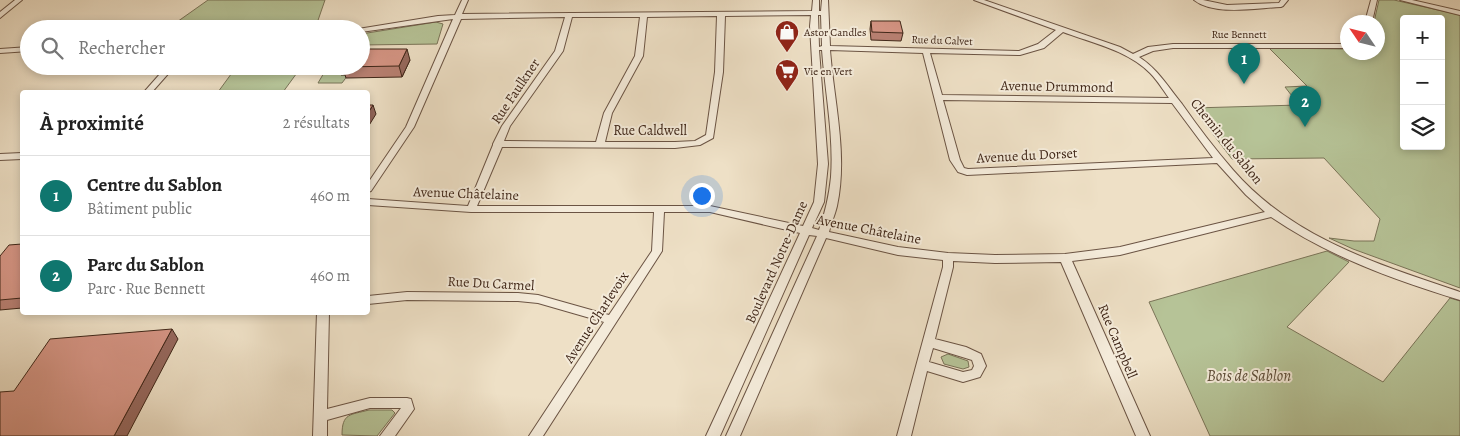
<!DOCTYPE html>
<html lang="fr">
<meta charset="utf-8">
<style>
body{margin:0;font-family:Alegreya,serif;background:#f6f6f6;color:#222}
.controls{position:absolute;right:15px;top:15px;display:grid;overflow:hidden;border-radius:5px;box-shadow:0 2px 8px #0003}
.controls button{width:45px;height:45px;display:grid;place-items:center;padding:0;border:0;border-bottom:1px solid #e0e0e0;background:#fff;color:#222;font:25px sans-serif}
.compass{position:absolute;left:1340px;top:15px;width:45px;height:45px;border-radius:50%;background:#fff;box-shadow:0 2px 8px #0003;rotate:305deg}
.you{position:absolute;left:701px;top:195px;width:18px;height:18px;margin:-12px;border:4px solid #fff;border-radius:50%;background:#1a73e8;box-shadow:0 0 0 8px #1a73e833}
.badge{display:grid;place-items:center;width:32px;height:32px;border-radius:50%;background:#0f766e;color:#fff;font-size:16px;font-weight:700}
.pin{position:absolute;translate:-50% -41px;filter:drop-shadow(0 1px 2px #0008)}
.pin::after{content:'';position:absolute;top:26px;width:18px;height:15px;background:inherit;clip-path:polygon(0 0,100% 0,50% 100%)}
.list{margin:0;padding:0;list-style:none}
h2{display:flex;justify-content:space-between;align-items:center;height:65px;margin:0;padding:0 20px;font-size:21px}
h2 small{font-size:16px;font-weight:400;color:#767676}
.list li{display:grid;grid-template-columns:32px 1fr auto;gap:15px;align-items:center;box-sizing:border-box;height:80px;padding:0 20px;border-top:1px solid #e0e0e0}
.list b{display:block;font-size:19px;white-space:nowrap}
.list p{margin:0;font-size:16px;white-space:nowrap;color:#767676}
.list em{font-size:16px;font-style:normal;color:#767676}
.icon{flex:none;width:28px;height:28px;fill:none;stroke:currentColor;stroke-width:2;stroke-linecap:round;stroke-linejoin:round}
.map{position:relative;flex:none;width:1460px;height:436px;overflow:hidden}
.search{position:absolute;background:#fff;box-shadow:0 2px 8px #0003;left:20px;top:20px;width:350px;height:55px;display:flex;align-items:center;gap:12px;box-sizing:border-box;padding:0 18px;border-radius:28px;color:#767676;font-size:19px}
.panel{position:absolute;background:#fff;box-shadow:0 2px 8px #0003;left:20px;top:90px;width:350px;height:225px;border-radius:5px}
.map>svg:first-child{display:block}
</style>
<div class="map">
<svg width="1460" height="436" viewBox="0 0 1460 436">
<rect width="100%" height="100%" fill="#eee0c6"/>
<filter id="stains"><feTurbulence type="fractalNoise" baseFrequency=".004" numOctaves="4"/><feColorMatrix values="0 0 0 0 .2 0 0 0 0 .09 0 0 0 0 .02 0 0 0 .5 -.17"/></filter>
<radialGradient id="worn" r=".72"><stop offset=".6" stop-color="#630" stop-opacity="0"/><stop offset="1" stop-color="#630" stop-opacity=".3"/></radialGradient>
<path fill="#b6c397" stroke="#7a7458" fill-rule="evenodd" d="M208,0H325L315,29H167Z
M1379,0H1394L1460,15V288L1353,249L1329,238L1354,241H1374L1380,219L1324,158L1232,159L1193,108L1299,105L1285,87L1307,86L1269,48L1347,49L1348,52H1378V22H1374ZM1404,19H1441V146H1404Z
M436,22L443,24L437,44L361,45V34Z
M237,66H302L283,92H218Z
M328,66H346L348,75L342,83H318Z
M1327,251L1349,262L1287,327L1383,382L1450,298L1460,301V436H1210L1149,302Z
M948,354L968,361L969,367L963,369L944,364L941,357Z
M369,410H392L395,413L377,436L342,435C342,413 350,415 369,410Z"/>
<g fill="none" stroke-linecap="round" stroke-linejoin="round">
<g stroke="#6b5444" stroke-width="2">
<path id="minor" d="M15,0H22L0,18V12Z
M462,0H468L462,14L812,11L813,0H819V11H821L822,0H828L830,46L1019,51L1038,44L1056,30L974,0H984L1120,47L1133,54L1148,47L1173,44H1348V48H1173L1153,51L1139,57C1158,69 1168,87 1182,104C1198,127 1215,149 1233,170C1292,238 1377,264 1460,292V300C1394,280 1328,256 1271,217L1120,255L1072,261L1150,436H1136L1061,262L995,263L953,261V267L935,339L966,347L981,354L986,366L980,377L963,382L927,371L911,436H897L943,267V260L898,255L826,238L740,436H726L817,236L809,235L720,436H706L800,233L710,212H664L662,251L543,436H529L604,322L538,303L518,301L407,300L368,304V296L407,292L518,293L538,295L609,315L652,251L654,212H471L368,205V199L468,206L493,145V144L502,126L555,51L565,17L461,19L414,127L371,191L368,192V183L406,127L453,19L361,32V29H358L438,16L455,15ZM811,15L810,26L818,164L814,202L803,226L710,206H477L502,147L675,148L700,145L713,138L723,72L725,16ZM818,15H821L822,46L819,47ZM717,16L715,72L706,135L695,141L675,142H605L612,113L643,56L647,17ZM572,17H640L635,56L604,113L596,142L504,141L510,126L563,51ZM1063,32C1092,43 1127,50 1150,73C1158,81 1163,90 1169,98L942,95L930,53L1020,55L1044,48ZM819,50H822C825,92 834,135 831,177C829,196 825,213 819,230L812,228L824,202L828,164ZM830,50L923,53L950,160L958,172L967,175L1217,163L1246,195L1265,212L1120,247L1065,254L995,255L948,253L898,247L829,232C831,223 835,215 837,206C848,155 834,102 830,50ZM943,100L1172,103L1213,158L968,169L964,168L960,160ZM933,348L972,360L974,366L972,370L963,372L929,362Z
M1194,0H1203L1227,5L1279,3L1281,0H1288L1283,6L1281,7C1256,8 1214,16 1194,0Z
M1371,0H1377L1372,22H1365Z
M1400,0H1412L1460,11V15Z
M29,47V51L0,53V49Z
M167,66H175L152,92H144Z
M22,153V159L0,160V154Z
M317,312H329L327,409L370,398H407L411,399L414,409L395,436H380L401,408H370L327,420V436H313Z"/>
</g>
<use href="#minor" fill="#f4ebda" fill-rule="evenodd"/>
</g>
<path fill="#b88072" stroke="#3f2618" d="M871,21L903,33L901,41L871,40L870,29Z
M410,60L402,77L346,78L345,75H341L338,66H361Z
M22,244V308L0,310V256Z"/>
<path fill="#96685d" stroke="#3f2618" d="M407,49L410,60L402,77L399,66Z
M373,105L376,114L368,127V113Z
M172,329L178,339L127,436H114Z"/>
<path fill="#d69585" stroke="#3f2618" d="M871,21H900L903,33L872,32Z
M361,49H407L399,66L342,67V66H361Z
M368,105H373L368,113Z
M22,244V298L0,300V256L9,245Z
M172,329L114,436H0V392L14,391L50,339Z"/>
<defs>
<g id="shop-pin" transform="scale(1.25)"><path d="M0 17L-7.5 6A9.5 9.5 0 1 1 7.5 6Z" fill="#8f2418" stroke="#f4ebda"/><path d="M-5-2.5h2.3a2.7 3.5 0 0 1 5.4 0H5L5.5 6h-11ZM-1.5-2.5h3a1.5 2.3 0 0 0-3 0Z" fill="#fff"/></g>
<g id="supermarket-pin" transform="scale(1.25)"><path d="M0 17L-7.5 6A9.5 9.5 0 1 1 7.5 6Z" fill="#8f2418" stroke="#f4ebda"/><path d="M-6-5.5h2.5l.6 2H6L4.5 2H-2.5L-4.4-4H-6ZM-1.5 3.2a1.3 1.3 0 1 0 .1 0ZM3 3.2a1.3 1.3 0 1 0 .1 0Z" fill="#fff"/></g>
</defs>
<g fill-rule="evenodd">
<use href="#shop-pin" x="787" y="32"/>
<use href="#supermarket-pin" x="787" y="71"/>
</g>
<g text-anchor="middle" stroke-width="4" stroke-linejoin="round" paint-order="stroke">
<g font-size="11" fill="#3f2618" stroke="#f4ebda" text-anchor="start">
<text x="804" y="36">Astor Candles</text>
<text x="804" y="75">Vie en Vert</text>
</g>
<g font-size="11" fill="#3f2618" stroke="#f4ebda">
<text x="1239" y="38">Rue Bennett</text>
<text transform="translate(942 40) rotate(2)" y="4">Rue du Calvet</text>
</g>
<g font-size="14" fill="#3f2618" stroke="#f4ebda">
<text transform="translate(1057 86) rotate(1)" y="5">Avenue Drummond</text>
<text transform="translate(515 91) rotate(-56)" y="5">Rue Faulkner</text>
<text x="650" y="135">Rue Caldwell</text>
<text transform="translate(1227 141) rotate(51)" y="5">Chemin du Sablon</text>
<text transform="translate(1027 155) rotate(-3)" y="5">Avenue du Dorset</text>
<text transform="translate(466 193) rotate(2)" y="5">Avenue Châtelaine</text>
<text transform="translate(869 229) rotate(11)" y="5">Avenue Châtelaine</text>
<text transform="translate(776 262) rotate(-66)" y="5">Boulevard Notre-Dame</text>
<text transform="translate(491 283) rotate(3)" y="5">Rue Du Carmel</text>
<text transform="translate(596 317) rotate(-57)" y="5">Avenue Charlevoix</text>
<text transform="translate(1118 341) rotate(67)" y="5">Rue Campbell</text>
</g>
<g font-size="16" font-style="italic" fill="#5d4d38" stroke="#f4ebda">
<text x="1249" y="381">Bois de Sablon</text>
</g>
</g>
<rect width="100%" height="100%" filter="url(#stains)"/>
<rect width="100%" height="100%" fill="url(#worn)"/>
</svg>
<div class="controls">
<button>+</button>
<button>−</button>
<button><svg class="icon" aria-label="layers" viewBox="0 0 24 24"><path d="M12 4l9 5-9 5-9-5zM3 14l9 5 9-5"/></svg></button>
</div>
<svg class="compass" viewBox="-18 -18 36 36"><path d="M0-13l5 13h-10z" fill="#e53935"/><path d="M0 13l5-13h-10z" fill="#767676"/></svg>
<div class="you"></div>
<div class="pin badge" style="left:1244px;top:84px">1</div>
<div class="pin badge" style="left:1305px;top:127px">2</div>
<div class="search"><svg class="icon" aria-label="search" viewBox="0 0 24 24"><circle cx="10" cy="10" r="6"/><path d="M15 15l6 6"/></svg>Rechercher</div>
<section class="panel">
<h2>À proximité<small>2 résultats</small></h2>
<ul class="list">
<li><span class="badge">1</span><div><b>Centre du Sablon</b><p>Bâtiment public</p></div><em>460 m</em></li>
<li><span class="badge">2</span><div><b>Parc du Sablon</b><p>Parc · Rue Bennett</p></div><em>460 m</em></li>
</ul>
</section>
</div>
